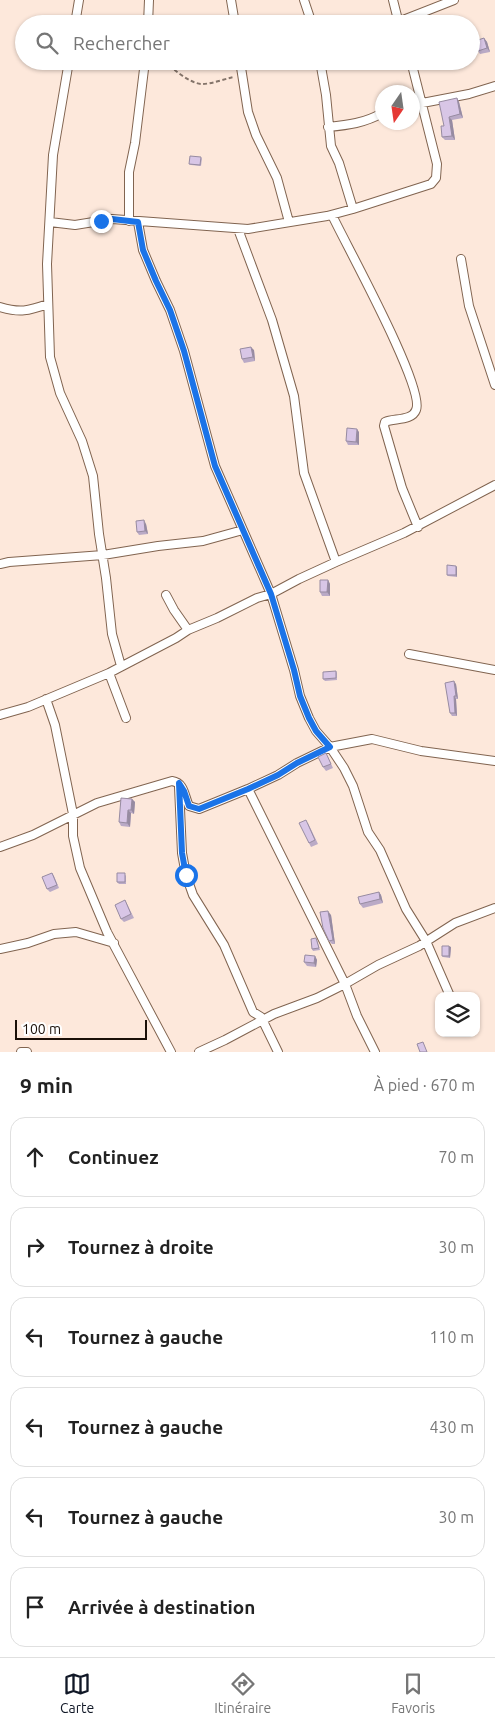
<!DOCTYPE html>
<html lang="fr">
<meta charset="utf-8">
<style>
body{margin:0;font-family:Ubuntu,sans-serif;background:#f2f2f2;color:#222}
.controls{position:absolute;right:15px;bottom:15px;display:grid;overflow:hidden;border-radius:10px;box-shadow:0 1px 4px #0004}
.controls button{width:45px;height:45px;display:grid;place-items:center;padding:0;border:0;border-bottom:1px solid #e0e0e0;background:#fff;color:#222;font:25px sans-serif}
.compass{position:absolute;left:375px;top:85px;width:45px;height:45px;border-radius:50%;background:#fff;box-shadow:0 1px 4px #0004;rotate:193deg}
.scale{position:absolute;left:15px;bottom:12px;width:132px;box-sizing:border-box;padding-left:5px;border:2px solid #1b1008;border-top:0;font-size:14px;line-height:18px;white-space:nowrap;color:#1b1008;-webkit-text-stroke:4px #fff;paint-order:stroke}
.stop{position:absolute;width:15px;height:15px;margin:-11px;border:4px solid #1a73e8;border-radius:50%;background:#fff}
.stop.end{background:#1a73e8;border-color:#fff;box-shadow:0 1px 5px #0008}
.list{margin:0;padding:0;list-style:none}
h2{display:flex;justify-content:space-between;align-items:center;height:65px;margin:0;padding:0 20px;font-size:21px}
h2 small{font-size:16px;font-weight:400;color:#767676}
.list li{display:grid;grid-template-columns:32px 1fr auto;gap:15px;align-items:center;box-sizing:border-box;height:80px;margin:0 10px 10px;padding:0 10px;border:1px solid #e0e0e0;border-radius:15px}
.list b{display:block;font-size:19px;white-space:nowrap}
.list em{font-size:16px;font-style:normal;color:#767676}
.icon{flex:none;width:28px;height:28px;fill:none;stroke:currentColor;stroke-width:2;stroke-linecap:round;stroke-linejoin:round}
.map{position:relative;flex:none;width:495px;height:1052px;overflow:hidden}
.search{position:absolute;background:#fff;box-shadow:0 1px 4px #0004;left:15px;right:15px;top:15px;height:55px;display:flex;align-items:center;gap:12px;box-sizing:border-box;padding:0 18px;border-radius:28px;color:#767676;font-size:19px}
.sheet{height:605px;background:#fff}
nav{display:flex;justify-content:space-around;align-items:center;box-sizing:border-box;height:70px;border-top:1px solid #e0e0e0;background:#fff;font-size:14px;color:#767676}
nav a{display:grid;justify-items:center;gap:2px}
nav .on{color:#111827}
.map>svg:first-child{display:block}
</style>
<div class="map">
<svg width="495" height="1052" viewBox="0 0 495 1052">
<rect width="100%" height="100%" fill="#fde8db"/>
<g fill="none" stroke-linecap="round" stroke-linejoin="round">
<g stroke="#816450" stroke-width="10">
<path id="minor" d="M231,0L235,24
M304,0L312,24
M393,0L399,24
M398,22L454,0
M75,24L79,0
M148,24L149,0
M69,61L53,155L47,264L50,357L60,393L82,441L93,476L99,534L106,578L112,634L121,666
M240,61L248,112L256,135L277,178L289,222
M320,61L326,95L331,146L339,163L353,209
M412,105L469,94L495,86
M328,127C348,125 365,123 382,113
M332,215C345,243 426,389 416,410C412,421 394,418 385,422L384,426L402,488L418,527
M129,221V172L135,143L145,61
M50,222L75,225L112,219L248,229L327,216L353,209L431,184L436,178L437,164L411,61
M138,222L143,250L156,281L170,310L184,351L215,466L243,530
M238,229L272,320L294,396L304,473L336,562
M461,259L469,306L495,385
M0,307C20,313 28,311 48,304
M0,564L9,562L103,555L158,546L203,541L243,530L271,594L294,670L300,696L309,718L316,731L330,747L344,768L353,786L368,832L380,850L406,909L426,941L450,996
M166,595L174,610L188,630
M409,654L495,670
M109,673L126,718
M46,699L55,725L73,814V836L80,868L107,932L171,1052
M0,715L28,707L109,673L176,638L188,630L217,618L257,598L271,594L299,579L336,562L404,533L495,485
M179,787L182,853L186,875L193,895L224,945L253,1012L261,1017L278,1052
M248,789L345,984L378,965L419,946L455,923L495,908
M0,847L33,835L97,803L172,781C185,783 184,796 189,806L199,809L248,789L278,775L297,763L330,747L372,739L421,751L495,761
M0,949L28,943L54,934L76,932L114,943
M21,1052H27
M199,1052L225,1040L274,1014L317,998L345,984L357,1016L375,1052"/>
</g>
<path stroke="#84746a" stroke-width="2" stroke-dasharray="4 2.5" stroke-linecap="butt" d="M165,61C172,69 191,84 202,84C212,84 224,79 234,77"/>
<use href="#minor" stroke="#fff" stroke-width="8"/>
</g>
<path fill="#baaac6" d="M484,38L487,42L490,52L480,54L478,51Z
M457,98L459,102L463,118L452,120L455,140H445L442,137L444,126Z
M202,158L201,166L191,165L189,164Z
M254,350L255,361L244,363L242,359Z
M359,432V445H348L346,441Z
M146,524L148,534L139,535L137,532Z
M457,567V577L448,576L447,575Z
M328,580L330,584V596H322L320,592Z
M336,671L337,673V680L325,681L323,679Z
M456,684L458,699H456L457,716H452L450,713Z
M328,757L333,768L326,771L323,767Z
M132,799L135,802L134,814L131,813L130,827L121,826L119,822Z
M308,823L318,844L311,847L309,843Z
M52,873L54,876L59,888L50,892L47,889Z
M126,875V884H119L117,882Z
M379,892L381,895L383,903L363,908L360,904Z
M125,900L134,918L124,922L121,919Z
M331,915L335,944H332L329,941Z
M317,940L320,950L313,951L312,949Z
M451,947L450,958L443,957L442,956Z
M315,956L317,960L316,967L307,966L304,962Z"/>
<path fill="#978ba1" d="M484,38L487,42L490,52L487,48Z
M457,98L459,102L463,118L460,114Z
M449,117L452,120L455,140L452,136Z
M251,347L254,350L255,361L253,357Z
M357,429L359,432V445L356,442Z
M144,520L146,524L148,534L145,531Z
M456,566L457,567V577L456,575Z
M328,580L330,584V596L327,592Z
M454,681L456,684L458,699L456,696Z
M454,696L456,699L457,716L455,713Z
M132,799L135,802L134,814L131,810Z
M128,810L131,813L130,827L127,823Z
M379,892L381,895L383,903L380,899Z
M328,911L331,915L335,944L333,940Z
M449,946L451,947L450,958L449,956Z
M315,956L317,960L316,967L314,963Z"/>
<path fill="#d8c6e6" stroke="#978ba1" d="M484,38L487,48L478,51L475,41Z
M457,98L460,114L449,117L452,136L442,137L441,126H444L439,102Z
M190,156L201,157L200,165L189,164Z
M251,347L253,357L242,359L240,349Z
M347,428L357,429L356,442L346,441Z
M144,520L145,531L137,532L136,521Z
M447,565L456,566V575H447Z
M320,580H328L327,592H320Z
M336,671V678L323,679V672Z
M454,681L456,696H454L455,713H450L445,683Z
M326,753L331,764L323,767L318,757Z
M121,798L132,799L131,810H128L127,823L119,822Z
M306,820L315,840L309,843L299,823Z
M52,873L57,885L47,889L42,877Z
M117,873H125V882H117Z
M379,892L380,899L360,904L358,897Z
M125,900L131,914L121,919L115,905Z
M328,911L333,940L329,941L323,928L320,912Z
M316,938L319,948L312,949L311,939Z
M442,946H449V956H442Z
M305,955L315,956L314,963L304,962Z
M423,1042L427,1052H420L417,1044Z"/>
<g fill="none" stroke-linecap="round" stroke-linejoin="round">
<path stroke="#1a73e8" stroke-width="6" d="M101,221L112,219L138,222L143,250L156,281L170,310L184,351L215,466L271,594L294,670L300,696L309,718L316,731L330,747L297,763L278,775L248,789L199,809L189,806L184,791L179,783L182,853L186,875"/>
</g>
</svg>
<div class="controls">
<button><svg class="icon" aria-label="layers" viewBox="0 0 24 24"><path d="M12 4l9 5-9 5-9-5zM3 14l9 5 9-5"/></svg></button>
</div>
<svg class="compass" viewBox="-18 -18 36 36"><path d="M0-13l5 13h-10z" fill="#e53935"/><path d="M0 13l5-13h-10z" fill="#767676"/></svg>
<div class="scale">100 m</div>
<div class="stop" style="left:186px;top:875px"></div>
<div class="stop end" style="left:101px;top:221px"></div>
<div class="search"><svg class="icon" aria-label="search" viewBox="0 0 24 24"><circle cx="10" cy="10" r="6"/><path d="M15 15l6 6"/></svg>Rechercher</div>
</div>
<section class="sheet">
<h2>9 min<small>À pied · 670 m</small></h2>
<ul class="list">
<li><svg class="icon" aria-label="ahead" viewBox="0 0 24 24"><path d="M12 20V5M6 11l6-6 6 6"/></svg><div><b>Continuez</b></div><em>70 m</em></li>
<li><svg class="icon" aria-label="right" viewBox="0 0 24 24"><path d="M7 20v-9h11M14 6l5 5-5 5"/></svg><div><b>Tournez à droite</b></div><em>30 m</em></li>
<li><svg class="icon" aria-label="left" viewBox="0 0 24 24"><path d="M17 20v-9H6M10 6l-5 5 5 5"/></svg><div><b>Tournez à gauche</b></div><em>110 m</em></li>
<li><svg class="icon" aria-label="left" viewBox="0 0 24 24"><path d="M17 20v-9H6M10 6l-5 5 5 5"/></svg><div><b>Tournez à gauche</b></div><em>430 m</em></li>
<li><svg class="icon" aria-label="left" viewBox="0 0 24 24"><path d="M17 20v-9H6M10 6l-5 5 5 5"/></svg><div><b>Tournez à gauche</b></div><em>30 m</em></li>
<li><svg class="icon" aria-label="arrive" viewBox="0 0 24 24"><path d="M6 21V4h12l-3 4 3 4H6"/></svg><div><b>Arrivée à destination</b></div></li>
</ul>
</section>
<nav>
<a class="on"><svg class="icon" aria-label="map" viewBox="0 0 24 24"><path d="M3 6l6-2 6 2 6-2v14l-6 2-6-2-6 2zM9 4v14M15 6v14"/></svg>Carte</a>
<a><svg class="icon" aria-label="directions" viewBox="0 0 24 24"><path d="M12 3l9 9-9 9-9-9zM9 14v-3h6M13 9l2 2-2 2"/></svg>Itinéraire</a>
<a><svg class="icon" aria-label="saved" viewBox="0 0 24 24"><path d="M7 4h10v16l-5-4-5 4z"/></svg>Favoris</a>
</nav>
